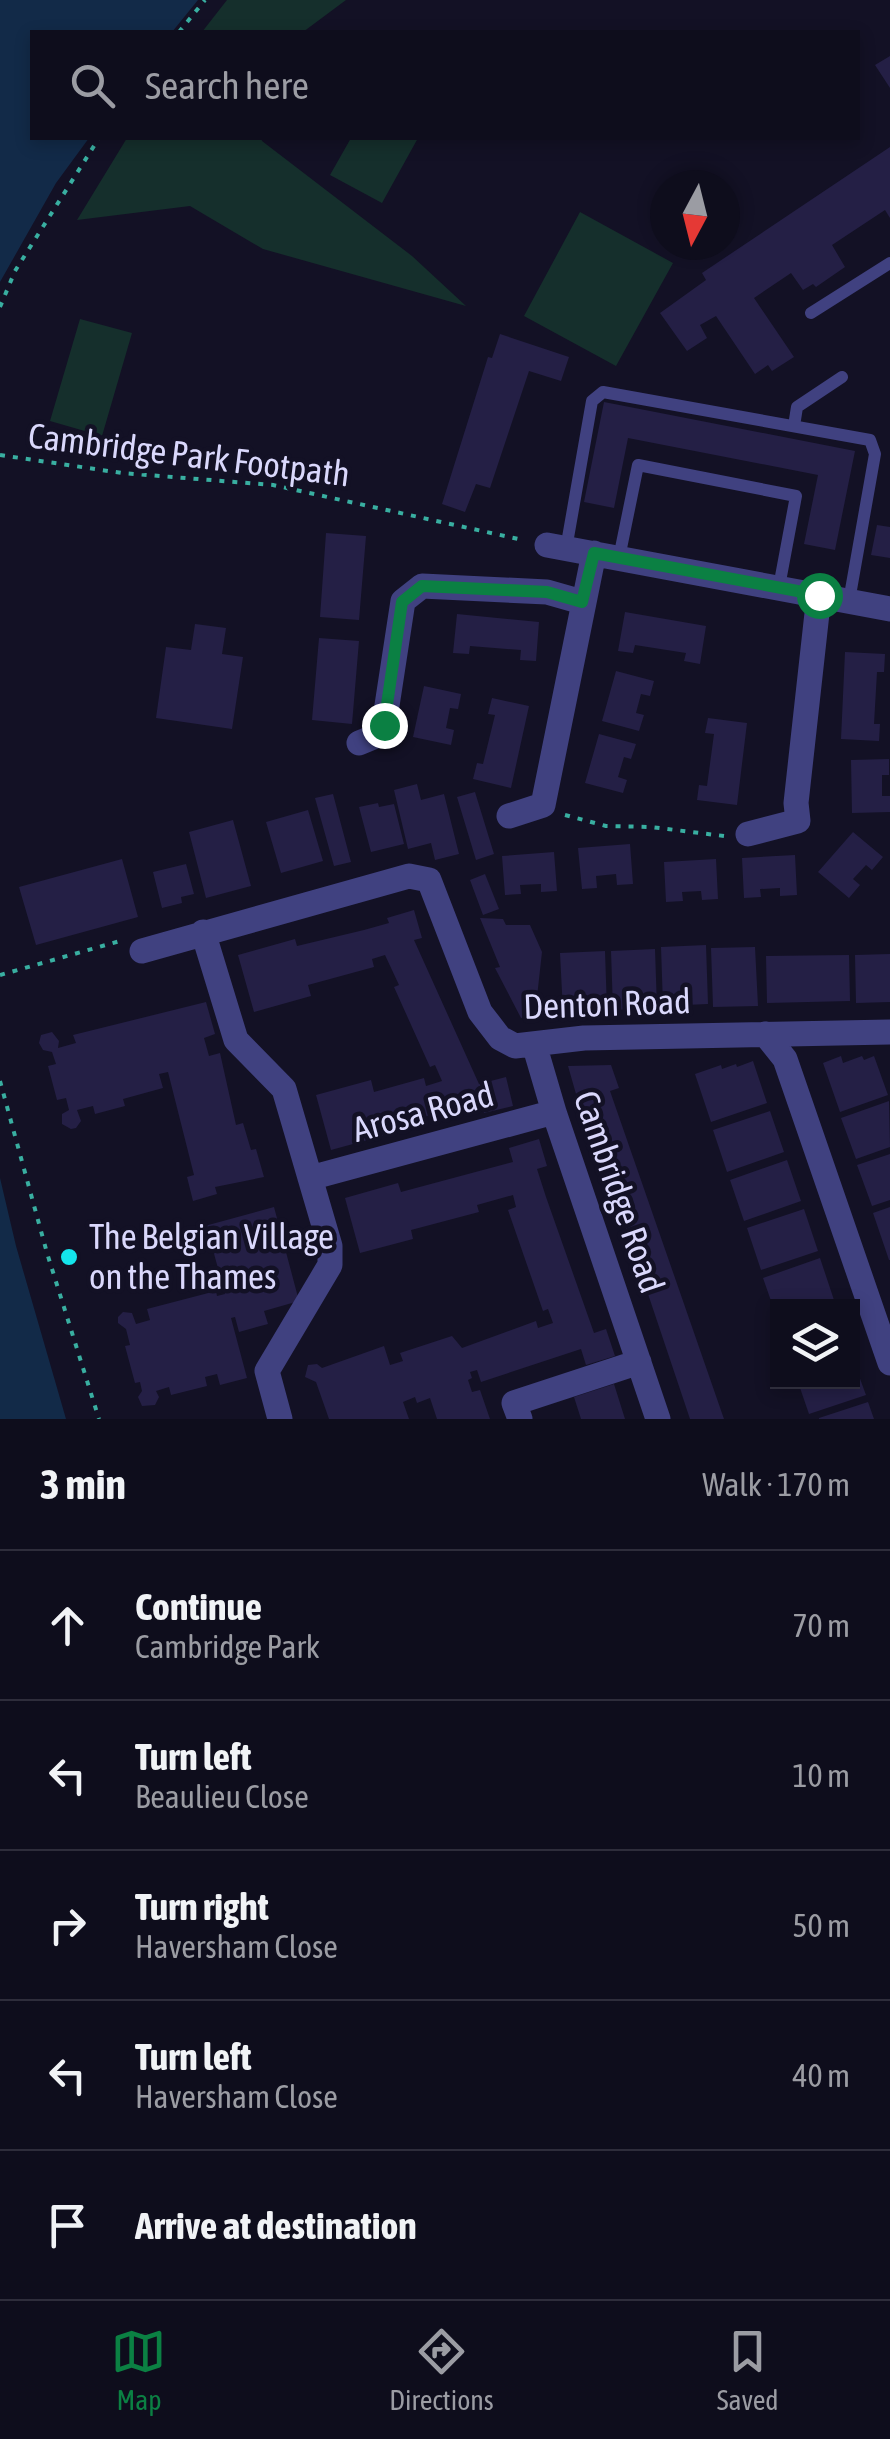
<!DOCTYPE html>
<meta charset="utf-8">
<style>
body{margin:0;font-family:"Asap Condensed",sans-serif;background:#171625;color:#f1f3f6}
.controls{position:absolute;right:30px;bottom:30px;display:grid;overflow:hidden;border-radius:0px;box-shadow:0 5px 15px #0003}
.controls button{width:90px;height:90px;display:grid;place-items:center;padding:0;border:0;border-bottom:2px solid #2e2d3b;background:#0e0d1c;color:#f1f3f6;font:50px sans-serif}
.compass{position:absolute;left:650px;top:170px;width:90px;height:90px;border-radius:50%;background:#0e0d1c;box-shadow:0 5px 15px #0003;rotate:187deg}
.stop{position:absolute;width:30px;height:30px;margin:-22px;border:8px solid #0b8043;border-radius:50%;background:#fff}
.stop.end{background:#0b8043;border-color:#fff;box-shadow:0 2px 10px #0008}
.list{margin:0;padding:0;list-style:none}
h2{display:flex;justify-content:space-between;align-items:center;height:130px;margin:0;padding:0 40px;font-size:42px}
h2 small{font-size:32px;font-weight:400;color:#9b9ca3}
.list li{display:grid;grid-template-columns:65px 1fr auto;gap:30px;align-items:center;box-sizing:border-box;height:150px;padding:0 40px;border-top:2px solid #2e2d3b}
.list b{display:block;font-size:38px;white-space:nowrap}
.list p{margin:0;font-size:32px;white-space:nowrap;color:#9b9ca3}
.list em{font-size:32px;font-style:normal;color:#9b9ca3}
.icon{flex:none;width:55px;height:55px;fill:none;stroke:currentColor;stroke-width:2;stroke-linecap:round;stroke-linejoin:round}
.map{position:relative;flex:none;width:890px;height:1419px;overflow:hidden}
.search{position:absolute;background:#0e0d1c;box-shadow:0 5px 15px #0003;left:30px;right:30px;top:30px;height:110px;display:flex;align-items:center;gap:25px;box-sizing:border-box;padding:0 35px;border-radius:0px;color:#9b9ca3;font-size:38px}
.sheet{height:880px;background:#0e0d1c}
nav{display:flex;justify-content:space-around;align-items:center;box-sizing:border-box;height:140px;border-top:2px solid #2e2d3b;background:#0e0d1c;font-size:28px;color:#9b9ca3}
nav a{display:grid;justify-items:center;gap:5px}
nav .on{color:#0b8043}
.map>svg:first-child{display:block}
</style>
<div class="map">
<svg width="890" height="1419" viewBox="0 0 890 1419">
<rect width="100%" height="100%" fill="#131125"/>
<path fill="#152f2c" d="M227,0H346L303,32H202Z
M127,138H261L262,141L412,256L466,306L263,249L190,206L77,220Z
M351,138H418L382,203L330,175Z
M580,212L673,263L616,366L524,316Z
M80,319L132,333L102,436L50,421Z"/>
<path fill="#122a48" d="M0,0H198L172,32H32V138H89L56,183L0,282Z
M0,1178L16,1246L66,1419H0Z"/>
<path fill="#241f45" d="M890,56V88L875,65Z
M890,147V218L885,210L832,245L845,267L816,287L813,284L803,290L791,273L754,298L794,357L772,371L768,365L755,374L716,316L700,325L707,338L687,351L660,313L706,280L702,273Z
M500,334L569,357L561,381L529,371L490,488L476,484L465,512L442,504L488,357L492,358Z
M604,402L855,451L835,550L804,544L818,475L628,438L614,508L584,502Z
M877,525L890,527V558L871,555Z
M326,533L366,536L359,620L320,617Z
M625,612L706,626L700,664L684,661L686,653L635,645L633,653L618,651Z
M457,614L539,622L536,661L520,660L521,650L470,646L469,654L453,653Z
M195,624L226,628L222,654L243,657L232,729L156,718L166,647L191,650Z
M319,638L359,641L352,724L312,720Z
M845,652L885,654L884,672H877L874,724H880L879,741L841,739Z
M616,671L654,681L650,696L641,694L636,713L644,715L639,731L602,721Z
M424,686L461,694L458,709L450,708L446,728L454,730L451,745L413,737Z
M492,698L529,706L511,788L473,779L477,763L483,764L495,715L488,714Z
M708,718L747,723L737,805L697,800L699,785L707,786L714,734L705,733Z
M599,734L636,744L631,759L624,757L618,777L627,780L623,793L585,783Z
M889,759V775H882V796H890V812L852,813L851,760Z
M417,784L421,800L444,794L459,854L435,860L431,843L408,849L394,790Z
M475,792L494,854L476,860L457,797Z
M333,794L351,862L334,866L315,798Z
M378,803L379,807L394,804L404,844L371,852L359,807Z
M308,810L323,861L281,873L266,822Z
M233,820L251,886L206,898L189,832Z
M853,832L883,857L872,870L866,865L853,879L860,885L849,898L818,872Z
M630,844L633,884L617,885L616,874L596,876L597,888L582,889L578,848Z
M554,852L557,891L541,892V884L520,885L521,894L505,895L502,856Z
M795,855L797,895L780,896V888L760,889L761,897L744,898L742,858Z
M122,859L138,917L36,945L19,887Z
M716,859L718,899L702,900L701,891L682,892L683,901L666,902L664,862Z
M186,864L194,894L181,897L182,903L162,908L153,872Z
M485,874L499,909L483,915L470,880Z
M414,910L422,938L414,940L479,1084L506,1077L513,1106L484,1113L481,1101L384,1128L386,1135L331,1150L316,1095L371,1080L374,1092L424,1078L426,1086L442,1081L435,1065L430,1067L394,987L399,985L385,955L372,959L374,967L308,985L311,996L254,1012L238,955L295,939L297,946L364,930L389,923L387,918Z
M480,918L503,919L506,925H530L542,952L535,1015L521,1018L495,968L500,967Z
M706,945L708,1004L663,1006L661,947Z
M755,947L758,1006L713,1007L711,948Z
M655,949L657,1008L613,1010L611,951Z
M605,951L607,1010L563,1012L560,953Z
M890,954V1002L856,1003L855,955Z
M849,955L850,1001L767,1003L766,956Z
M206,1002L215,1034L204,1038L209,1056L220,1053L236,1125L243,1123L251,1150L256,1149L264,1177L215,1187L217,1194L193,1201L187,1177L194,1175L168,1072L159,1074L163,1088L123,1099L125,1106L95,1114L93,1106L77,1110L81,1121L76,1128L71,1129L62,1124V1114L69,1110L66,1098L57,1100L48,1066L56,1064L52,1052L43,1050L39,1043L41,1035L52,1032L59,1041L58,1048L76,1043L73,1035Z
M841,1056L843,1063L862,1056L864,1060L874,1056L888,1095L840,1112L823,1063Z
M753,1061L767,1103L711,1122L695,1074L721,1065L722,1069L736,1064L737,1067Z
M611,1065L619,1088L610,1091L724,1419H690L602,1157L581,1100L578,1101L568,1066Z
M889,1101L890,1147L856,1159L841,1118Z
M770,1111L784,1152L727,1172L713,1130Z
M539,1139L547,1166L537,1169L546,1197L594,1333L606,1329L615,1356L586,1365L581,1349L481,1382L477,1370L470,1372L472,1378L468,1380L472,1392L480,1390L490,1419H437L430,1398L417,1403L415,1397L403,1402L409,1419H329L316,1382L305,1377L308,1365L317,1364L322,1368L384,1346L390,1365L403,1361L400,1353L452,1336L462,1348L536,1321L538,1328L553,1323L548,1309L543,1311L508,1210L516,1207L513,1195L477,1205L479,1212L411,1230L413,1239L360,1253L345,1198L398,1183L401,1192L513,1162L509,1148Z
M890,1154V1200L872,1206L857,1165Z
M787,1160L801,1201L744,1221L730,1180Z
M274,1207L299,1301L264,1311L268,1324L239,1332L235,1317L231,1318L247,1378L220,1385L217,1374L205,1377L207,1386L171,1395L169,1387L156,1391L159,1397L155,1405L142,1406L138,1397L142,1391L140,1382L135,1383L125,1346L130,1345L126,1329L118,1323V1317L123,1312L132,1313L136,1324L150,1320L147,1309L216,1291L217,1296L225,1294L213,1250L207,1252L201,1227Z
M890,1207V1260H889L873,1213Z
M804,1209L818,1251L761,1270L747,1228Z
M820,1258L834,1300L814,1306H778L777,1318L763,1278Z
M852,1357L866,1395L809,1414L798,1382H852Z
M614,1384L625,1419H581L574,1397Z
M868,1402L874,1419H819V1418Z"/>
<g fill="none" stroke-linecap="round" stroke-linejoin="round">
<path stroke="#39afa1" stroke-width="4" stroke-dasharray="5 8" stroke-linecap="butt" d="M179,32L205,0
M0,307L15,271L99,138
M0,455L122,473L273,485L523,540
M565,815L606,826L651,827L724,836
M0,975L120,941
M0,1081L47,1253L99,1419"/>
<path stroke="#404180" stroke-width="12" d="M811,313L890,263
M794,426L797,407L842,377
M566,549L592,401L603,392L870,440L875,454L849,601
M619,558L638,465L796,496L779,587"/>
<path stroke="#404180" stroke-width="25" d="M547,545L890,609
M359,743L376,736L384,725L403,601L422,586L547,592L582,602
M509,816L543,805L594,553
M748,834L798,821L796,803L819,595
M203,932L236,1040L284,1089L330,1246V1265L267,1371L280,1419
M142,951L409,876L429,880L480,1012L500,1038L515,1046L584,1038L890,1032
M765,1034L785,1059L890,1363
M534,1044L554,1112L658,1419
M310,1178L554,1112
M520,1419L514,1403L639,1362"/>
</g>
<g fill="none" stroke-linecap="round" stroke-linejoin="round">
<path stroke="#0b8043" stroke-width="12" d="M384,725L402,602L422,586L547,592L582,602L594,553L819,595"/>
</g>
<circle fill="#14e5ed" stroke="#131125" stroke-width="4" cx="69" cy="1257" r="10"/>
<g text-anchor="middle" stroke-width="9" stroke-linejoin="round" paint-order="stroke">
<g font-size="35" fill="#dad8fc" stroke="#131125">
<text transform="translate(189 455) rotate(7)" y="12">Cambridge Park Footpath</text>
<text transform="translate(607 1004) rotate(-2)" y="12">Denton Road</text>
<text transform="translate(423 1112) rotate(-15)" y="12">Arosa Road</text>
<text transform="translate(619 1192) rotate(71)" y="12">Cambridge Road</text>
</g>
<g font-size="35" fill="#dad8fc" stroke="#131125" text-anchor="start">
<text x="89" y="1249">The Belgian Village<tspan x="89" dy="40">on the Thames</tspan></text>
</g>
</g>
</svg>
<div class="controls">
<button><svg class="icon" aria-label="layers" viewBox="0 0 24 24"><path d="M12 4l9 5-9 5-9-5zM3 14l9 5 9-5"/></svg></button>
</div>
<svg class="compass" viewBox="-18 -18 36 36"><path d="M0-13l5 13h-10z" fill="#e53935"/><path d="M0 13l5-13h-10z" fill="#9b9ca3"/></svg>
<div class="stop" style="left:819px;top:595px"></div>
<div class="stop end" style="left:384px;top:725px"></div>
<div class="search"><svg class="icon" aria-label="search" viewBox="0 0 24 24"><circle cx="10" cy="10" r="6"/><path d="M15 15l6 6"/></svg>Search here</div>
</div>
<section class="sheet">
<h2>3 min<small>Walk · 170 m</small></h2>
<ul class="list">
<li><svg class="icon" aria-label="ahead" viewBox="0 0 24 24"><path d="M12 20V5M6 11l6-6 6 6"/></svg><div><b>Continue</b><p>Cambridge Park</p></div><em>70 m</em></li>
<li><svg class="icon" aria-label="left" viewBox="0 0 24 24"><path d="M17 20v-9H6M10 6l-5 5 5 5"/></svg><div><b>Turn left</b><p>Beaulieu Close</p></div><em>10 m</em></li>
<li><svg class="icon" aria-label="right" viewBox="0 0 24 24"><path d="M7 20v-9h11M14 6l5 5-5 5"/></svg><div><b>Turn right</b><p>Haversham Close</p></div><em>50 m</em></li>
<li><svg class="icon" aria-label="left" viewBox="0 0 24 24"><path d="M17 20v-9H6M10 6l-5 5 5 5"/></svg><div><b>Turn left</b><p>Haversham Close</p></div><em>40 m</em></li>
<li><svg class="icon" aria-label="arrive" viewBox="0 0 24 24"><path d="M6 21V4h12l-3 4 3 4H6"/></svg><div><b>Arrive at destination</b></div></li>
</ul>
</section>
<nav>
<a class="on"><svg class="icon" aria-label="map" viewBox="0 0 24 24"><path d="M3 6l6-2 6 2 6-2v14l-6 2-6-2-6 2zM9 4v14M15 6v14"/></svg>Map</a>
<a><svg class="icon" aria-label="directions" viewBox="0 0 24 24"><path d="M12 3l9 9-9 9-9-9zM9 14v-3h6M13 9l2 2-2 2"/></svg>Directions</a>
<a><svg class="icon" aria-label="saved" viewBox="0 0 24 24"><path d="M7 4h10v16l-5-4-5 4z"/></svg>Saved</a>
</nav>
